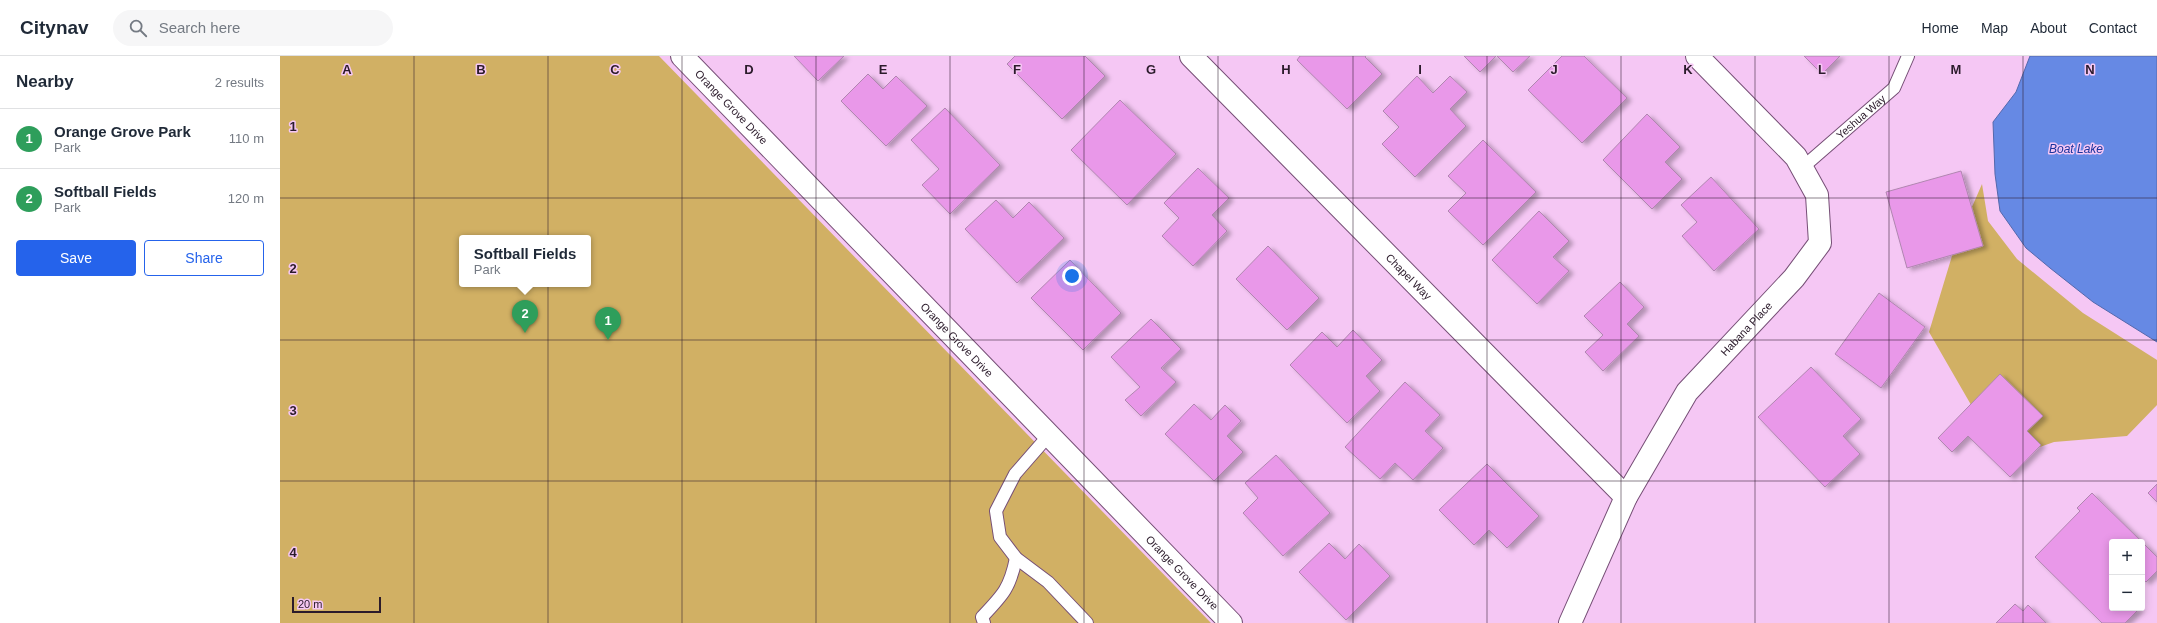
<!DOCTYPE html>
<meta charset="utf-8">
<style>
body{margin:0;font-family:Helvetica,sans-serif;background:#f6f6f7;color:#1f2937}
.controls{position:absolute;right:12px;bottom:12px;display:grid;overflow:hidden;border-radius:4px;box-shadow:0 2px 10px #0003}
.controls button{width:36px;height:36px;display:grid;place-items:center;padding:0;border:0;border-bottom:1px solid #e0e1e3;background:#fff;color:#1f2937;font:20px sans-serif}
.scale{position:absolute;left:12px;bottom:10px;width:89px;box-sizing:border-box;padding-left:4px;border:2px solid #2b1b2b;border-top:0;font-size:11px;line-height:14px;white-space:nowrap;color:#2b1b2b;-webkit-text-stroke:3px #f5c7f4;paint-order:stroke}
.you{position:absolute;left:792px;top:220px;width:14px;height:14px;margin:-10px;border:3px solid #fff;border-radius:50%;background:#1a73e8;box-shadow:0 0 0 6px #1a73e833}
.badge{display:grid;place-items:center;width:26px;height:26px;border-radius:50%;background:#2563eb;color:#fff;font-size:13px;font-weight:700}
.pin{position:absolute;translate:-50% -33px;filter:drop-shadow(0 1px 2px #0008)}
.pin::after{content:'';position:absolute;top:21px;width:14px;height:12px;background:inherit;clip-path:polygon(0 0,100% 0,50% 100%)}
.popup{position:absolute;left:179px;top:179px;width:132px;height:52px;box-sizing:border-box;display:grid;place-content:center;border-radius:4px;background:#fff;filter:drop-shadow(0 1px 3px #0005);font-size:13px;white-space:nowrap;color:#747a83}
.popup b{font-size:15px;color:#1f2937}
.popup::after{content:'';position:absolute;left:50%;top:100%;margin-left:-8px;border:8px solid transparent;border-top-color:#fff}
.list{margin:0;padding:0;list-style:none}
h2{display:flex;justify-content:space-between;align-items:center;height:52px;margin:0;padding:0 16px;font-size:17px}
h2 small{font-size:13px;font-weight:400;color:#747a83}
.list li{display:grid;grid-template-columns:26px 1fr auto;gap:12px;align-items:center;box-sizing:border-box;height:60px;padding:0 16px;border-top:1px solid #e0e1e3}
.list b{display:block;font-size:15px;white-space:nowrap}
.list p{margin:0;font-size:13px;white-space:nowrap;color:#747a83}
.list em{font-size:13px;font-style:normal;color:#747a83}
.actions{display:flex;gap:8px;padding:12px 16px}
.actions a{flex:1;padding:9px 0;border:1px solid #2563eb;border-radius:4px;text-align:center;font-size:14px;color:#2563eb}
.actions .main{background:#2563eb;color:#fff}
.icon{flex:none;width:22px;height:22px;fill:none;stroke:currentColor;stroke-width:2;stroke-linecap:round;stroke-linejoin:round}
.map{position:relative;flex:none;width:1877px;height:567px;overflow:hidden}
header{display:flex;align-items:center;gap:24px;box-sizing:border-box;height:56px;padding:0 20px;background:#fff;border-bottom:1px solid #e0e1e3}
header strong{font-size:19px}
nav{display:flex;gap:22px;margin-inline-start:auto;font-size:14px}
.search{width:280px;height:36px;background:#f6f6f7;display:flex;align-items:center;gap:10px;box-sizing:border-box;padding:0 14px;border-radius:22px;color:#747a83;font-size:15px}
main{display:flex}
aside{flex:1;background:#fff}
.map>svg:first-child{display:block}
</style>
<header>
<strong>Citynav</strong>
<div class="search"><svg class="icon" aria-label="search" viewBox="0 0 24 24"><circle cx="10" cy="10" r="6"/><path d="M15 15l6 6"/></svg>Search here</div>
<nav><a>Home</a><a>Map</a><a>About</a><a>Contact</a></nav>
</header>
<main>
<aside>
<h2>Nearby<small>2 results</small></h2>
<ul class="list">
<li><span class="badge" style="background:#2e9e5b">1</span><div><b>Orange Grove Park</b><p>Park</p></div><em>110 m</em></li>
<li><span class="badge" style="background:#2e9e5b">2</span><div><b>Softball Fields</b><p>Park</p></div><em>120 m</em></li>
</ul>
<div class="actions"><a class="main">Save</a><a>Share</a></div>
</aside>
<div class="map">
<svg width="1877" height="567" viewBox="0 0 1877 567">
<defs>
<filter id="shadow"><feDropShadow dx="4.5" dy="2.5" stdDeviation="2" flood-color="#0004"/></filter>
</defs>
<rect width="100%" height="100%" fill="#f5c7f4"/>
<path fill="#d1b064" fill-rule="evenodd" d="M0,0H379L931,567H0ZM182,182H308V228H182Z
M1702,128L1708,165L1737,203L1803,257L1877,304V349L1847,380L1774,386L1757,392L1694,354L1649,276L1675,190Z"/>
<path fill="#6689e4" stroke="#5468ac" d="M1750,0H1877V286L1813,246L1770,212L1746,192L1720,155L1715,118L1713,66L1736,36Z"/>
<path fill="#e998e9" stroke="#b086b0" filter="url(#shadow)" d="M514,0H564L538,25Z
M735,0H805L825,20L782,63L727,8Z
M1020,0H1086L1085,1L1102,18L1067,53L1017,4Z
M1184,0H1216L1200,16Z
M1217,0H1250L1233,16Z
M1282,0H1304L1347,42L1302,87L1248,34Z
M1524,0H1560L1542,18Z
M588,18L603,33L616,20L647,50L606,90L561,45Z
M1137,20L1153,37L1170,20L1187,36L1170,53L1186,70L1135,121L1102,88L1119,71L1103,55Z
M840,44L896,98L847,149L791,94Z
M665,52L720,109L670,158L642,129L659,113L631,84Z
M1367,58L1400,91L1385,106L1402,123L1372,153L1323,104Z
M1203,84L1256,136L1203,189L1168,155L1186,137L1168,120Z
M918,112L949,142L932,159L947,175L913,210L882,180L899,162L884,147Z
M1681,115L1703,190L1627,212L1606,136Z
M1431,121L1479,173L1434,215L1402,180L1417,166L1401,149Z
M716,144L733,162L749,146L784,182L737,227L685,173Z
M1259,155L1289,185L1273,201L1289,215L1257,248L1212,204Z
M988,190L1039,242L1007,274L956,223Z
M790,204L841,257L803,294L751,242Z
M1340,226L1364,251L1347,268L1359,280L1323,315L1305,296L1323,279L1304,260Z
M1599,237L1645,271L1601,332L1555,298Z
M871,263L901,293L881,312L896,326L861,360L845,344L860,331L831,301Z
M1073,274L1102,304L1086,320L1100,335L1067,367L1010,309L1042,276L1057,291Z
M1531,311L1581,363L1563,380L1580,398L1545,431L1478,361Z
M1720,318L1763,360L1747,375L1761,389L1730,421L1688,380L1672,396L1658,382Z
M1125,326L1160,359L1145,375L1163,392L1133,424L1115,407L1100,423L1065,391Z
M914,348L931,364L945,349L961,365L947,380L963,396L934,425L885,378Z
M996,399L1050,457L1003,500L963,457L978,442L965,427Z
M1207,408L1259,460L1227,492L1209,474L1194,489L1159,454Z
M1877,428V446L1868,437Z
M1812,437L1862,486H1832V552H1860L1845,567H1822L1755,501L1800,455L1797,452Z
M1862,486L1877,501V515L1866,526L1862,523Z
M1049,487L1065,503L1079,488L1110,520L1066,564L1019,516Z
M1735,548L1743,555L1748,549L1766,567H1716Z"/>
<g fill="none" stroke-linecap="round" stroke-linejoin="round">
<g stroke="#764f76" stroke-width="14">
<g id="lane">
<path id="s1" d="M1522,112L1614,32L1628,0"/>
<path d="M769,379L735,418L716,455L720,481L736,502L768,526L807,567"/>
<path d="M704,567L702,561C723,539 730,532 736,502"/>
</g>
</g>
<g stroke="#764f76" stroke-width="24">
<g id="street">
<path id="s2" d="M402,0L951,567"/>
<path id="s3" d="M911,0L1346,441"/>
<path id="s4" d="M1290,567L1346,441L1407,336L1514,222L1540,187L1537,139L1516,101L1417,0"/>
</g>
</g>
<use href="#lane" stroke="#fff" stroke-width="12"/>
<use href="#street" stroke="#fff" stroke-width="22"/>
</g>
<path fill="none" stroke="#2b1b2b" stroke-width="1" stroke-opacity="0.55" d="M134,0V567M268,0V567M402,0V567M536,0V567M670,0V567M804,0V567M938,0V567M1073,0V567M1207,0V567M1341,0V567M1475,0V567M1609,0V567M1743,0V567M0,142H1877M0,284H1877M0,425H1877"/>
<g text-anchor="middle" stroke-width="3" stroke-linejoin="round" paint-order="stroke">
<g font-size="11" fill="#2b1b2b" stroke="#f5c7f4">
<text dy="4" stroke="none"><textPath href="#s2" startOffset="71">Orange Grove Drive</textPath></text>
<text dy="4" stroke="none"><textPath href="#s1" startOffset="78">Yeshua Way</textPath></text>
<text dy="4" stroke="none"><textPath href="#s3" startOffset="310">Chapel Way</textPath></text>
<text dy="4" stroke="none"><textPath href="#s4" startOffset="346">Habana Place</textPath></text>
<text dy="4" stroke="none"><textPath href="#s2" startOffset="395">Orange Grove Drive</textPath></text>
<text dy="4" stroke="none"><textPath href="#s2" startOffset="719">Orange Grove Drive</textPath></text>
</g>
<g font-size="12" font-style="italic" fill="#1a349d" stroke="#f5c7f4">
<text x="1796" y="97">Boat Lake</text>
</g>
</g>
<g font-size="13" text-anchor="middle" font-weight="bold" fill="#2b1b2b" stroke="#f5c7f4" stroke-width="3" stroke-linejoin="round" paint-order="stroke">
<text x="67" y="18">A</text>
<text x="201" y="18">B</text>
<text x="335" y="18">C</text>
<text x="469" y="18">D</text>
<text x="603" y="18">E</text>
<text x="737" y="18">F</text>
<text x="871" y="18">G</text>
<text x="1006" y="18">H</text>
<text x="1140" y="18">I</text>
<text x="1274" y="18">J</text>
<text x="1408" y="18">K</text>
<text x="1542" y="18">L</text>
<text x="1676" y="18">M</text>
<text x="1810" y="18">N</text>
<text x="13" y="75">1</text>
<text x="13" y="217">2</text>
<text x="13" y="359">3</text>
<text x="13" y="501">4</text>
</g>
</svg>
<div class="controls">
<button>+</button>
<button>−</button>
</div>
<div class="scale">20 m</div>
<div class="you"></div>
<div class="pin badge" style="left:328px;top:284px;background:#2e9e5b">1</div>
<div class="pin badge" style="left:245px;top:277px;background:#2e9e5b">2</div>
<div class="popup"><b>Softball Fields</b>Park</div>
</div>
</main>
